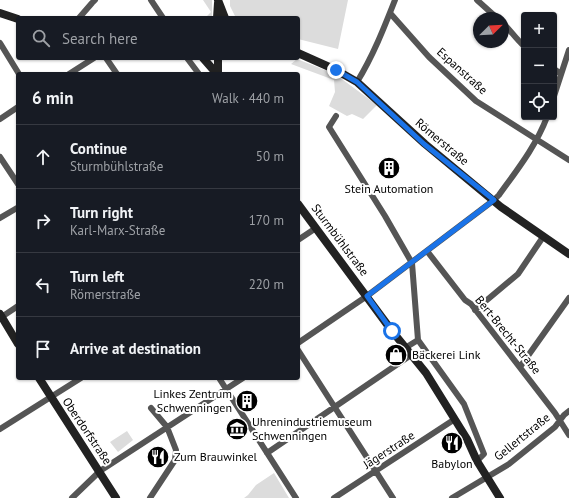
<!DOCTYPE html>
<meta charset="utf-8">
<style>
body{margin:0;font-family:"PT Sans",sans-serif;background:#20242c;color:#f1f3f6}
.controls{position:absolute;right:12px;top:12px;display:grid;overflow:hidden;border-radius:4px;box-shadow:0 1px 3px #0004}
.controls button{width:36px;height:36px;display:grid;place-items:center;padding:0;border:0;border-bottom:1px solid #363941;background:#171b24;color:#f1f3f6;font:20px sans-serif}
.compass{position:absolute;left:473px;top:12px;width:36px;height:36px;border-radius:50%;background:#171b24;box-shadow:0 1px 3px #0004;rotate:66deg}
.stop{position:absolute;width:12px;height:12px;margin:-9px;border:3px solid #1a73e8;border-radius:50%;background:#fff}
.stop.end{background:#1a73e8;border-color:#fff;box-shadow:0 1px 4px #0008}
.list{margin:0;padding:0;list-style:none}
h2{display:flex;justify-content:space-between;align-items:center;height:52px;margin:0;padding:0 16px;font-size:17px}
h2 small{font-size:13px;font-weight:400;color:#9ea1a6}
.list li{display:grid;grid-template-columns:26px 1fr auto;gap:12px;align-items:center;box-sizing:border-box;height:64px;padding:0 16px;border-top:1px solid #363941}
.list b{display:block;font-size:15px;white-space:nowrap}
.list p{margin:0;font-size:13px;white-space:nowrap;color:#9ea1a6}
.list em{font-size:13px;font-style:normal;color:#9ea1a6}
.icon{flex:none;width:22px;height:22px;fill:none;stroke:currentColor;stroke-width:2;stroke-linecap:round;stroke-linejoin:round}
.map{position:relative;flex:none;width:569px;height:498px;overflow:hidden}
.search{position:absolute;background:#171b24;box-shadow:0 1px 3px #0004;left:16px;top:16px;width:284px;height:44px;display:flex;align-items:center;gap:10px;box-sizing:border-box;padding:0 14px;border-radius:4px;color:#9ea1a6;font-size:15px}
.panel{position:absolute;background:#171b24;box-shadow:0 1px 3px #0004;left:16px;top:72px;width:284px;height:308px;border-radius:4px}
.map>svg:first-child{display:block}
</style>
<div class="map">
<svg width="569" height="498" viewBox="0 0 569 498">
<rect width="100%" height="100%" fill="#fff"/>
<path fill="#dcdcdc" d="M203,0H212V18H205L211,12Z
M230,0H348L338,49L298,39V18H236L230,6Z
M297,59L335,74L377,105L363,119L352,114L347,116L329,106L335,92L334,80L291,64Z
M127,431L133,440L118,452L110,442Z
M274,473L289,498H244L248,495L256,485Z"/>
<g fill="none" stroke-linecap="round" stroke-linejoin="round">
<path stroke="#555" stroke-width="6" d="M151,0L163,18
M477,0L497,18
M390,13L429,57L476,101L569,160
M79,18L92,3L95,0
M503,23C511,31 516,39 524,46
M0,43L19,74
M106,58L117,74
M187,58L199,74
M554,69L561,74
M69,74L94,58
M357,82C373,56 384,28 395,0
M554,96L569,50
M336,116L329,127L385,216L412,263L418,340
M0,119L18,107
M0,157L18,184
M0,218L17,208
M298,240L316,228
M427,251L465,300L471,304L555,413L569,435
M475,310L518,274L543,237
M0,318L18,306
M298,343L367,296L494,200L499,195C517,170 536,146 547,117
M405,348L418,340L464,404L484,454L477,461
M298,350L393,498
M520,367L569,298
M219,378L296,498
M0,429L81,378
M267,453L411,355
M72,498L100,471L243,378
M150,498L175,460L176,450L167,427L151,408
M334,498L455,419
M452,498L509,464L555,427L564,415L569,411"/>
<path stroke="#222" stroke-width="8" d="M218,0L225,18
M0,13L18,19
M217,18L218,3
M298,53L336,70L357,82L425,144L501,207L569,254
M203,58L217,74
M218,58V74
M298,204L392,331L426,373L467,439L477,461L500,498
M0,314L18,344
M39,378L116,498"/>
</g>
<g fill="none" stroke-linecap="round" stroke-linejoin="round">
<path stroke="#1a73e8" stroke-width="5" d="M336,70L357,82L424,144L494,200L367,296L392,331"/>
</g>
<defs>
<g id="building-disc" transform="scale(1.15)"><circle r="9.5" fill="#000" stroke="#fff"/><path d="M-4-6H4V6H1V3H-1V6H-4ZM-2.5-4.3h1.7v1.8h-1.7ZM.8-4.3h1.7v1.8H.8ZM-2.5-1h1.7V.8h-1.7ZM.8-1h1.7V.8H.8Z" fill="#fff"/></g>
<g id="shop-disc" transform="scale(1.15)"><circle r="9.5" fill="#000" stroke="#fff"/><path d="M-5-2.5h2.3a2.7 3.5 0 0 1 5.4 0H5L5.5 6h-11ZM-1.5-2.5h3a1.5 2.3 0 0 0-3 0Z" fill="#fff"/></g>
<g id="museum-disc" transform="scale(1.15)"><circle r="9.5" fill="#000" stroke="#fff"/><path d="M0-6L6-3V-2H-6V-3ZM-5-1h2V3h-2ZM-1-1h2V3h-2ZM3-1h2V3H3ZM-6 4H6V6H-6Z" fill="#fff"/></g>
<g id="restaurant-disc" transform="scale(1.15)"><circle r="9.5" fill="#000" stroke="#fff"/><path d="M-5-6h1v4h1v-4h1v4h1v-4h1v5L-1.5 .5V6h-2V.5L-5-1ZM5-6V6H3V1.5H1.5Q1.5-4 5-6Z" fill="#fff"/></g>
</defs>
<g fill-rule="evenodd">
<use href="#building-disc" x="389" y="168"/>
<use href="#shop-disc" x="396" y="355"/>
<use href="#building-disc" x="247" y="401"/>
<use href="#museum-disc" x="237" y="429"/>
<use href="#restaurant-disc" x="452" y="443"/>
<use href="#restaurant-disc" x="158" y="457"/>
</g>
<g text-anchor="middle" stroke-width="4" stroke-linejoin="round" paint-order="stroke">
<g font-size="12" fill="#000" stroke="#fff">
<text transform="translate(462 71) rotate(42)" y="4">Espanstraße</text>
<text transform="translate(442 142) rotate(40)" y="4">Römerstraße</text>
<text transform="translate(340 240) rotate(53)" y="4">Sturmbühlstraße</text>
<text transform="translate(508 335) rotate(51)" y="4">Bert-Brecht-Straße</text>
<text transform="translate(87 431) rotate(56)" y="4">Oberdorfstraße</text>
<text transform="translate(522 437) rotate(-39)" y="4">Gellertstraße</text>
<text transform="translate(389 450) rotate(-33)" y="4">Jägerstraße</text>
</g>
<g font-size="12" fill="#000" stroke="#fff" text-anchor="start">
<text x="389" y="193" text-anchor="middle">Stein Automation</text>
<text x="412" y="359">Bäckerei Link</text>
<text x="232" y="398" text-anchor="end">Linkes Zentrum<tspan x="232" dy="14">Schwenningen</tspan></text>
<text x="252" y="426">Uhrenindustriemuseum<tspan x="252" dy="14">Schwenningen</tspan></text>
<text x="174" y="461">Zum Brauwinkel</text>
<text x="452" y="468" text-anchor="middle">Babylon</text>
</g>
</g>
</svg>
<div class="controls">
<button>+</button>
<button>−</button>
<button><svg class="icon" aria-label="locate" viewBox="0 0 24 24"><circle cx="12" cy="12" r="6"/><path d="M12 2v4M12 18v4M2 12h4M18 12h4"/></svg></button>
</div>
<svg class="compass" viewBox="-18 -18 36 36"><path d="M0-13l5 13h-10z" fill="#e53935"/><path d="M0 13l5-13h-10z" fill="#9ea1a6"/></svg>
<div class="stop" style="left:392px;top:331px"></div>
<div class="stop end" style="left:336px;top:70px"></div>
<div class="search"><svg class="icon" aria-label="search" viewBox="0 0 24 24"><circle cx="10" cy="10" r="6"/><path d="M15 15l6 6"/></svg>Search here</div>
<section class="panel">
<h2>6 min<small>Walk · 440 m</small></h2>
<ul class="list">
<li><svg class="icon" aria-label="ahead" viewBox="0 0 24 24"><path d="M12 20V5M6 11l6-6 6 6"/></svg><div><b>Continue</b><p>Sturmbühlstraße</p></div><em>50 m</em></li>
<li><svg class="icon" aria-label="right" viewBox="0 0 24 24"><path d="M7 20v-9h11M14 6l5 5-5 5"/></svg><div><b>Turn right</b><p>Karl-Marx-Straße</p></div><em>170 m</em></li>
<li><svg class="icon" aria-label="left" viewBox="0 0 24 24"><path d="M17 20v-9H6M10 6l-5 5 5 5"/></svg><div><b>Turn left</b><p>Römerstraße</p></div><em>220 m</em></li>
<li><svg class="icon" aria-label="arrive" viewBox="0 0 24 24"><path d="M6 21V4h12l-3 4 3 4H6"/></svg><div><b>Arrive at destination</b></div></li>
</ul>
</section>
</div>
